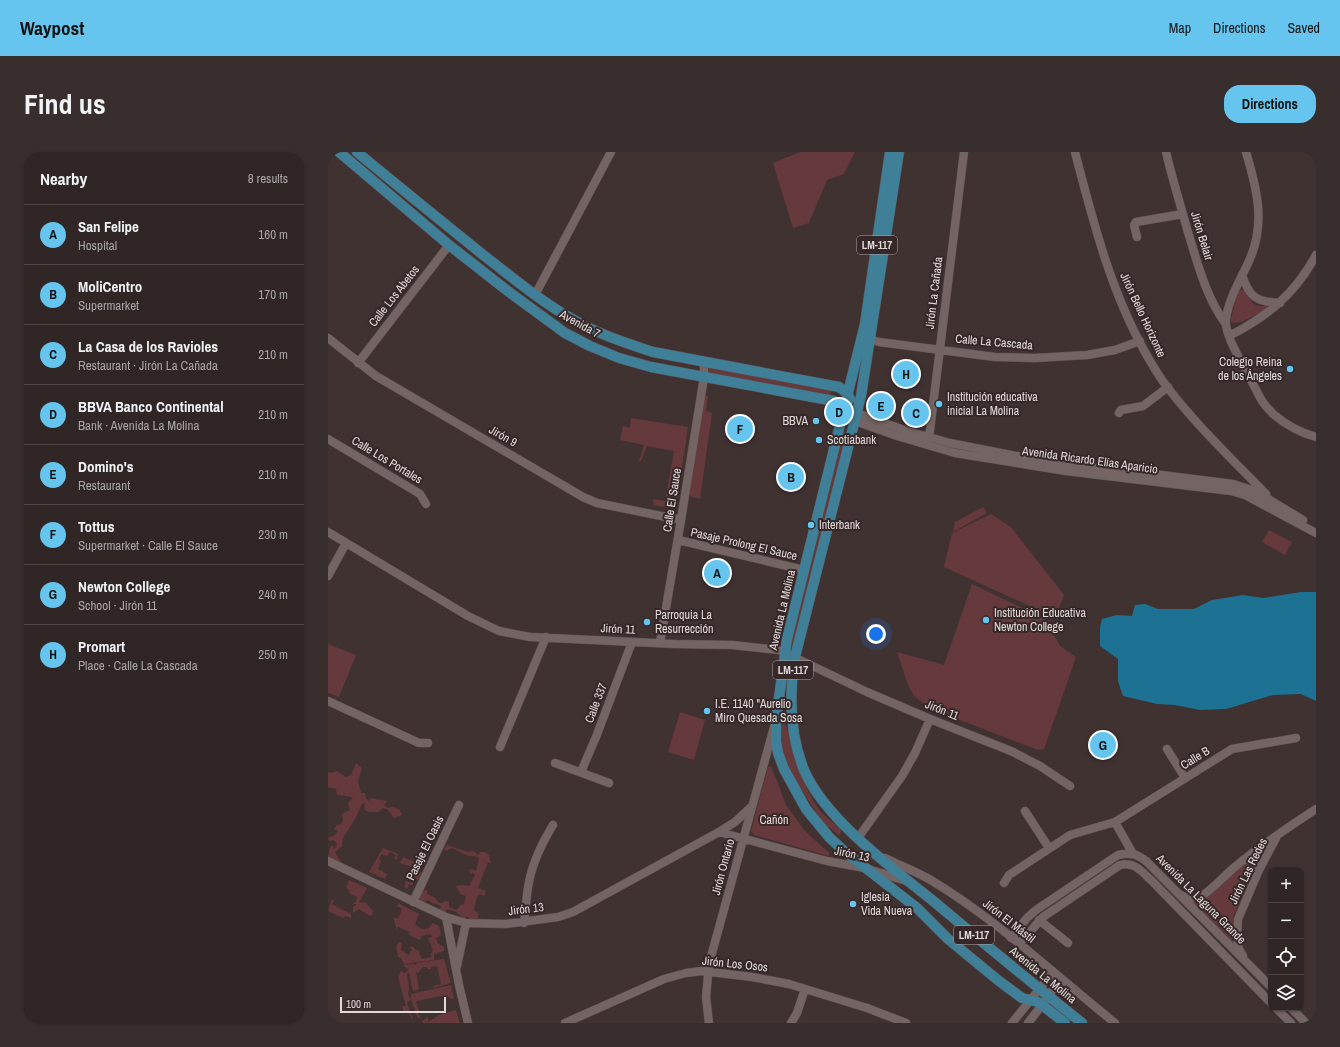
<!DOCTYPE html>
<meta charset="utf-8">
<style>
body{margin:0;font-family:"Archivo Narrow",sans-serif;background:#392e2e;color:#f1f3f6}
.controls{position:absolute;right:12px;bottom:12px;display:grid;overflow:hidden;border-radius:8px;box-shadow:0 1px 3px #0004}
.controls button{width:36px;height:36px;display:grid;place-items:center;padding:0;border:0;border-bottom:1px solid #4c4343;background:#312626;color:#f1f3f6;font:20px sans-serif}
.scale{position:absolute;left:12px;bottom:10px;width:106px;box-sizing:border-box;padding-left:4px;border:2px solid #e2d9d9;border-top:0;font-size:11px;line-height:14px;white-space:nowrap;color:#e2d9d9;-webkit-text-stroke:3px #362828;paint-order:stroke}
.you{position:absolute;left:548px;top:482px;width:14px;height:14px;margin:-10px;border:3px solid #fff;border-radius:50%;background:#1a73e8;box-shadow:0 0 0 6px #1a73e833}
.badge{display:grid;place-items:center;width:26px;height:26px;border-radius:50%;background:#65c5ee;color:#111;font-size:13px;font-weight:700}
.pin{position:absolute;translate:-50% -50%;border:2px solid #fff;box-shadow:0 1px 4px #0006}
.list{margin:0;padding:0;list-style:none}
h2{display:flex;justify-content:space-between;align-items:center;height:52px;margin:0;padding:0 16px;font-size:17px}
h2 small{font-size:13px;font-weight:400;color:#a8a5a7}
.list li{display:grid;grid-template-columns:26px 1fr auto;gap:12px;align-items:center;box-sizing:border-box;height:60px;padding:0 16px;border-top:1px solid #4c4343}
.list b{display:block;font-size:15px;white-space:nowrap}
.list p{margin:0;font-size:13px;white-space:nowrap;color:#a8a5a7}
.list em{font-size:13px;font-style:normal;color:#a8a5a7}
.icon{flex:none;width:22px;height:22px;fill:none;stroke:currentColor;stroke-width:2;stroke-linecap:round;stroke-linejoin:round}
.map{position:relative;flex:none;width:988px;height:871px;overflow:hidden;border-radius:16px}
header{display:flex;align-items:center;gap:24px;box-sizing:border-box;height:56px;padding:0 20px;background:#65c5ee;color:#111}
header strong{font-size:19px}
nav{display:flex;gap:22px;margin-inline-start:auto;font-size:14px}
.intro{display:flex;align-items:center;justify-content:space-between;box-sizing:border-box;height:96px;padding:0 24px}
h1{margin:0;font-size:28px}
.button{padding:10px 18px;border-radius:16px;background:#65c5ee;color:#111;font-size:14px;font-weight:700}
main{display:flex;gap:24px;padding:0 24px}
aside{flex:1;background:#312626;border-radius:16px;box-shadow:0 1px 3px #0004}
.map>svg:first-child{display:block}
</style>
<header>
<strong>Waypost</strong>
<nav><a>Map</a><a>Directions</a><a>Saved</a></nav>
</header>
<div class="intro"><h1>Find us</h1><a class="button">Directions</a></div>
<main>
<aside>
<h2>Nearby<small>8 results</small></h2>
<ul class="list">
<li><span class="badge">A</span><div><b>San Felipe</b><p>Hospital</p></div><em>160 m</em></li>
<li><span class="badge">B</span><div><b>MoliCentro</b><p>Supermarket</p></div><em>170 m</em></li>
<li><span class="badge">C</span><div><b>La Casa de los Ravioles</b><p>Restaurant · Jirón La Cañada</p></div><em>210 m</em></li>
<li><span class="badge">D</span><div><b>BBVA Banco Continental</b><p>Bank · Avenida La Molina</p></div><em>210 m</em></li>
<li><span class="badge">E</span><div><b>Domino's</b><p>Restaurant</p></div><em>210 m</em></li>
<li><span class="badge">F</span><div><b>Tottus</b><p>Supermarket · Calle El Sauce</p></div><em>230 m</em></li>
<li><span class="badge">G</span><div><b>Newton College</b><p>School · Jirón 11</p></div><em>240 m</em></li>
<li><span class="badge">H</span><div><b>Promart</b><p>Place · Calle La Cascada</p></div><em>250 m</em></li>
</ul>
</aside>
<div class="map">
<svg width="988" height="871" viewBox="0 0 988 871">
<rect width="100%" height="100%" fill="#413232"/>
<path fill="#66393c" d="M472,0H527L516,22L499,28L481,71L465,76L445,11Z
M914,137C924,147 921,155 939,154L938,158L913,170L904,171L903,167L909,141Z
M379,214L504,238L502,243L380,222L381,219Z
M376,243L380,244L378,259L384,261L372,347L364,345L361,342Z
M303,266L360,275L348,357L325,353L326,347L337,349L346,299L319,294L313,309H311L316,293L292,288L295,274L302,276Z
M515,280L520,281L465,495L462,493Z
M655,355L659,361L625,380L627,370Z
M663,362L683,375L736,443L728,464L717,461L616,415L624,381Z
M941,378L964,390L957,403L934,390Z
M644,432L717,467L732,494L748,505L716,597L710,598L603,557L586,544L580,533L569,500L616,513Z
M0,492L28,503L11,545L0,541Z
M352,560L377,568L366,608L340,600Z
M457,569C464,597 474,632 490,656C496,664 506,671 513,677L512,684L495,671L462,620L453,596L452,578L453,570Z
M28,611L34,616L30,629L33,641H37L38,646L41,649L42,646L59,649L56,653L60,656L64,655L71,657L74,663L66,666L59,657L54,656L51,660H41L36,658L37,651L34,652C31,658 28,666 24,672C19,682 14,682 14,694L7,700L14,712L0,705L2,695L5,693L6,697L8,695L9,692L6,688L1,689L0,686L7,683L10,679L6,677L9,673L13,672L15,667L14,662L22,658L20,651L25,645L9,643L8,637L0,635V620L4,621L9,619L18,625L23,623Z
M443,614L458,653L477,679L501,701V704L426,683L423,679L440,615Z
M119,693L140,700L145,699L151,703L152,700H157L161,703L163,712L160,710L150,736L158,739L156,744L152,742L149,745L146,758L151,762L149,768H142L140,765L135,766L128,760L119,757L117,762L112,758L113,754L104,751L100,748L97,750L92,749L90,746L93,739L99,738V742L106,745L111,751H115L116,749L121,750V755L129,758L132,753L136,752L138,744L132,742L128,734L135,733L141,734L147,723L144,720L143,723L141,718L144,717L148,719L151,706L147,704C140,706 131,699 124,696L118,699L116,697Z
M939,694L905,765L904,789L863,749C887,744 886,737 901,723C913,713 926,704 939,694Z
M55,696L70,702L69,705L70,708L66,706L68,703L62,700L59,704L54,702L51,707L53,709L50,717L59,722L57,727L41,720Z
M75,705L91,712L90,718L94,720L90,728L87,727L84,733L81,732L79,737L76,735L78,729L83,731L85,726L84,724H88L90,719L87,716L72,711Z
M21,728L39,736L31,751L37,750L45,759L44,763L42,764L31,757L25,761V754H28V752H26V750H28L29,745L21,741L22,739L18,736Z
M4,747L6,748L4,752L23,762V766L17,764L15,766L2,760L0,758Z
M70,751L91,762L87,772C94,777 92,778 101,776L104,771L111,774L113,783L107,787L109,788V791L116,795V799L106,802V808L76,812L73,806L70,805L68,794L71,790L74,791L73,798L81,803L84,797L82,796L84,794L88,798H90L94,807L104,805L102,801H104V799L105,798L100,786L104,785L103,782L93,784L92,788L81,783L82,780L70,775L69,778L65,765L70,767L74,757L69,754Z
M116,807L123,831L106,836L105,834L113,832L109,814L103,815V817H100L98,815H95L90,821L88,820L91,837L85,839L81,820L79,822L81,836L80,843L83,847V842L123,833L126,846L123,847L118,843L88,849L91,859L90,862L93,865L90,867L83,847L79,851L85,867H84L80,859L76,861L74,854H78L70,825L73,819L77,821L81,818L75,813L87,812V814L89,811Z
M128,858L132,871H95L94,869L100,865V870L111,863Z"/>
<path fill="#1d7293" d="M973,440H988V549L973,542L945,543L898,557L872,558L847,553L829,552L795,544L790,529V507L772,494V475L774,467L789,463L804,464L807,453L817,452L830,457H866L884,448L915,443L935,446Z"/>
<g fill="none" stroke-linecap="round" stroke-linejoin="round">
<g stroke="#5b4f4f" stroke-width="9">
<path id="minor" d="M747,0C767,78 788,160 834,228C863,268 903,306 938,342
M838,0C844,26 852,51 859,77C869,109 877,143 897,171
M918,0C929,37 938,72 921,109C912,129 900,147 898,168C896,184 918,217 925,232C929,239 932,247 937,253C939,256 943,259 945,262C957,272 973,281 988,285
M809,85L806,73L808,70L855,62
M914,123C921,145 928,150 952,151
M207,143L283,0
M901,184C940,164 967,142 988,103
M0,186L48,224L255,345L269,351L353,368
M536,186L551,190L667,205L707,206L759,203L787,198L812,189
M30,211L121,93
M529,261L579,279L622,291L699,306L905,332L927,339L975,368
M791,261L793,258L815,254L840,235
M527,269L569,284L627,301L738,319L903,339L917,343L988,381
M601,286L636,0
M0,287L92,342L98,352
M0,380L140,464L171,479L202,485L347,492L404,493L451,498L539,540L602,567L683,599L712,614L742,634
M350,388L476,418
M0,424L18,391
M332,491L353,368L376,225V213L372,209
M0,549L91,591H100
M172,595L218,485
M839,597L857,626
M227,611L281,631
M253,620L268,585L304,490
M697,659L721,696
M787,670L805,702
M391,680L499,709L537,716L578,729
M530,686L574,624L587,601L602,567
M557,706C571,713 587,719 601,727C667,766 727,823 787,871
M917,707C924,708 928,711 931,718
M0,709L118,765L138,771L178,772L230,765L245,760L391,680L407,670L423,655
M676,731L681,723L742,683L787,670L904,597L968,586
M853,743C859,746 867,747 873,744C882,740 899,721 908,714C933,693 961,675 988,657
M85,750L131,653
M118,765L131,833L140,871
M711,768L740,791
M196,771C198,757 198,744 201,730C205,709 214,691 225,673
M683,786L699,766L708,758L790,703C802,700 809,702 818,709L943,835
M691,792L715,765L792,713C807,709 815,721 825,730L943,851
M915,804L911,797L909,786L910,767L931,718L948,686
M129,814L138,771
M948,856L963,871
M963,856L978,871
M237,871L336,827L358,821L374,819L424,825L461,832L539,856L578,871
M381,871L378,845L381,812L446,575
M463,871L469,861L477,837
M684,871L725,820
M700,871L721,844L731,826"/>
</g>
<g stroke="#5b4f4f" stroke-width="11">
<path id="major" d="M11,0L121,93L181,140L237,181L262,194L291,206L323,215L506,249L520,262
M29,0C71,35 112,68 154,102C184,125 213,150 246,168C270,182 298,191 325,200L511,235L519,241L522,247
M562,0L537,172L459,487L448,568V590L450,601L456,617L478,657L501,685L516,699L589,756L620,787L671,829L694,846L710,850L737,871
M571,0L533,244L467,505C461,543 461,581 476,618C497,667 563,715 604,748C654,790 704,831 754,871"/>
</g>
<use href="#minor" stroke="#746464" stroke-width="8"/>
<use href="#major" stroke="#407f98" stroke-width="10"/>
</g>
<g fill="#65c5ee" stroke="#362828" stroke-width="1.5">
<circle cx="962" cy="217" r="4"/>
<circle cx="611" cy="252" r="4"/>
<circle cx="488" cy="269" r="4"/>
<circle cx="491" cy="288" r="4"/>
<circle cx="483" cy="373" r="4"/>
<circle cx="658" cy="468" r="4"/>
<circle cx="319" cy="470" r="4"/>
<circle cx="379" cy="559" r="4"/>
<circle cx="525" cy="752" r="4"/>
</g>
<g text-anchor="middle" stroke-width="4" stroke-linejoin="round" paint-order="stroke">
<g fill="#362828" stroke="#aea4a4" stroke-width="1">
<rect x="529" y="84" width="40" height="18" rx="3"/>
<rect x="445" y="509" width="40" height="18" rx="3"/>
<rect x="626" y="774" width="40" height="18" rx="3"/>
</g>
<g font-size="11" font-weight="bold" fill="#e2d9d9">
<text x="549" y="97">LM-117</text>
<text x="465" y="522">LM-117</text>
<text x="646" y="787">LM-117</text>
</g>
<g font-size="12" fill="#e2d9d9" stroke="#362828">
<text transform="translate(874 84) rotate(73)" y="4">Jirón Belair</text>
<text transform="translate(606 141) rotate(-83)" y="4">Jirón La Cañada</text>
<text transform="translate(66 144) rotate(-52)" y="4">Calle Los Abetos</text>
<text transform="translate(815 163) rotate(65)" y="4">Jirón Bello Horizonte</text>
<text transform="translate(252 172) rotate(29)" y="4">Avenida 7</text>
<text transform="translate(666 190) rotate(5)" y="4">Calle La Cascada</text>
<text transform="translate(175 284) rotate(30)" y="4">Jirón 9</text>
<text transform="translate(59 308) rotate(31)" y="4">Calle Los Portales</text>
<text transform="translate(762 308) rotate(8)" y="4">Avenida Ricardo Elías Aparicio</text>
<text transform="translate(344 348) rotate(-81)" y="4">Calle El Sauce</text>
<text transform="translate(416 392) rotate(13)" y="4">Pasaje Prolong El Sauce</text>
<text transform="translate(454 458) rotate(-77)" y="4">Avenida La Molina</text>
<text transform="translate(290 477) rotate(3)" y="4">Jirón 11</text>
<text transform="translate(268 551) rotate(-69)" y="4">Calle 337</text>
<text transform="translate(614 558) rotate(22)" y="4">Jirón 11</text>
<text transform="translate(867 606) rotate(-32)" y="4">Calle B</text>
<text transform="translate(97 696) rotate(-64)" y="4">Pasaje El Oasis</text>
<text transform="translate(524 702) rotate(12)" y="4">Jirón 13</text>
<text transform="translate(395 715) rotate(-75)" y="4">Jirón Ontario</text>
<text transform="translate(920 719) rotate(-64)" y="4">Jirón Las Redes</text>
<text transform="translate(873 747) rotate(45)" y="4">Avenida La Laguna Grande</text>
<text transform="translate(198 757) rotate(-7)" y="4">Jirón 13</text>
<text transform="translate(681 769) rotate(38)" y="4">Jirón El Mástil</text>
<text transform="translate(407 812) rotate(6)" y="4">Jirón Los Osos</text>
<text transform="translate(715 823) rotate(39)" y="4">Avenida La Molina</text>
</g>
<g font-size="12" fill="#e2d9d9" stroke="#362828" text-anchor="start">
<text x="954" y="214" text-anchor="end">Colegio Reina<tspan x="954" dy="14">de los Ángeles</tspan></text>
<text x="619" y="249">Institución educativa<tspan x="619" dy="14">inicial La Molina</tspan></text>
<text x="480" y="273" text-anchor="end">BBVA</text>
<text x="499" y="292">Scotiabank</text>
<text x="491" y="377">Interbank</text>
<text x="666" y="465">Institución Educativa<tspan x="666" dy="14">Newton College</tspan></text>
<text x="327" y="467">Parroquia La<tspan x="327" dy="14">Resurrección</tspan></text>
<text x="387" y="556">I.E. 1140 "Aurelio<tspan x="387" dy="14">Miro Quesada Sosa</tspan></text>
<text x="533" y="749">Iglesia<tspan x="533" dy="14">Vida Nueva</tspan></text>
</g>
<g font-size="12" fill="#f1dbdc" stroke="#362828">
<text x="446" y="672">Cañón</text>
</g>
</g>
</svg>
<div class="controls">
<button>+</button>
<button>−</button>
<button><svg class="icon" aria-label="locate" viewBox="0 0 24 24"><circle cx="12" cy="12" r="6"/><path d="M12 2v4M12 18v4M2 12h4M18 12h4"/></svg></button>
<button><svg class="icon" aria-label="layers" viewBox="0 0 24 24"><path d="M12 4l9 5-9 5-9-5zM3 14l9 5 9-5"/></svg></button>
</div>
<div class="scale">100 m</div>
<div class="you"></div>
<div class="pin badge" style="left:389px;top:421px">A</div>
<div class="pin badge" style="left:463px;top:325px">B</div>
<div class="pin badge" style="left:588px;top:261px">C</div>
<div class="pin badge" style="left:511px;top:260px">D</div>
<div class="pin badge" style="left:553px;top:254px">E</div>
<div class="pin badge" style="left:412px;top:277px">F</div>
<div class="pin badge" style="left:775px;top:593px">G</div>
<div class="pin badge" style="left:578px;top:222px">H</div>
</div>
</main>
